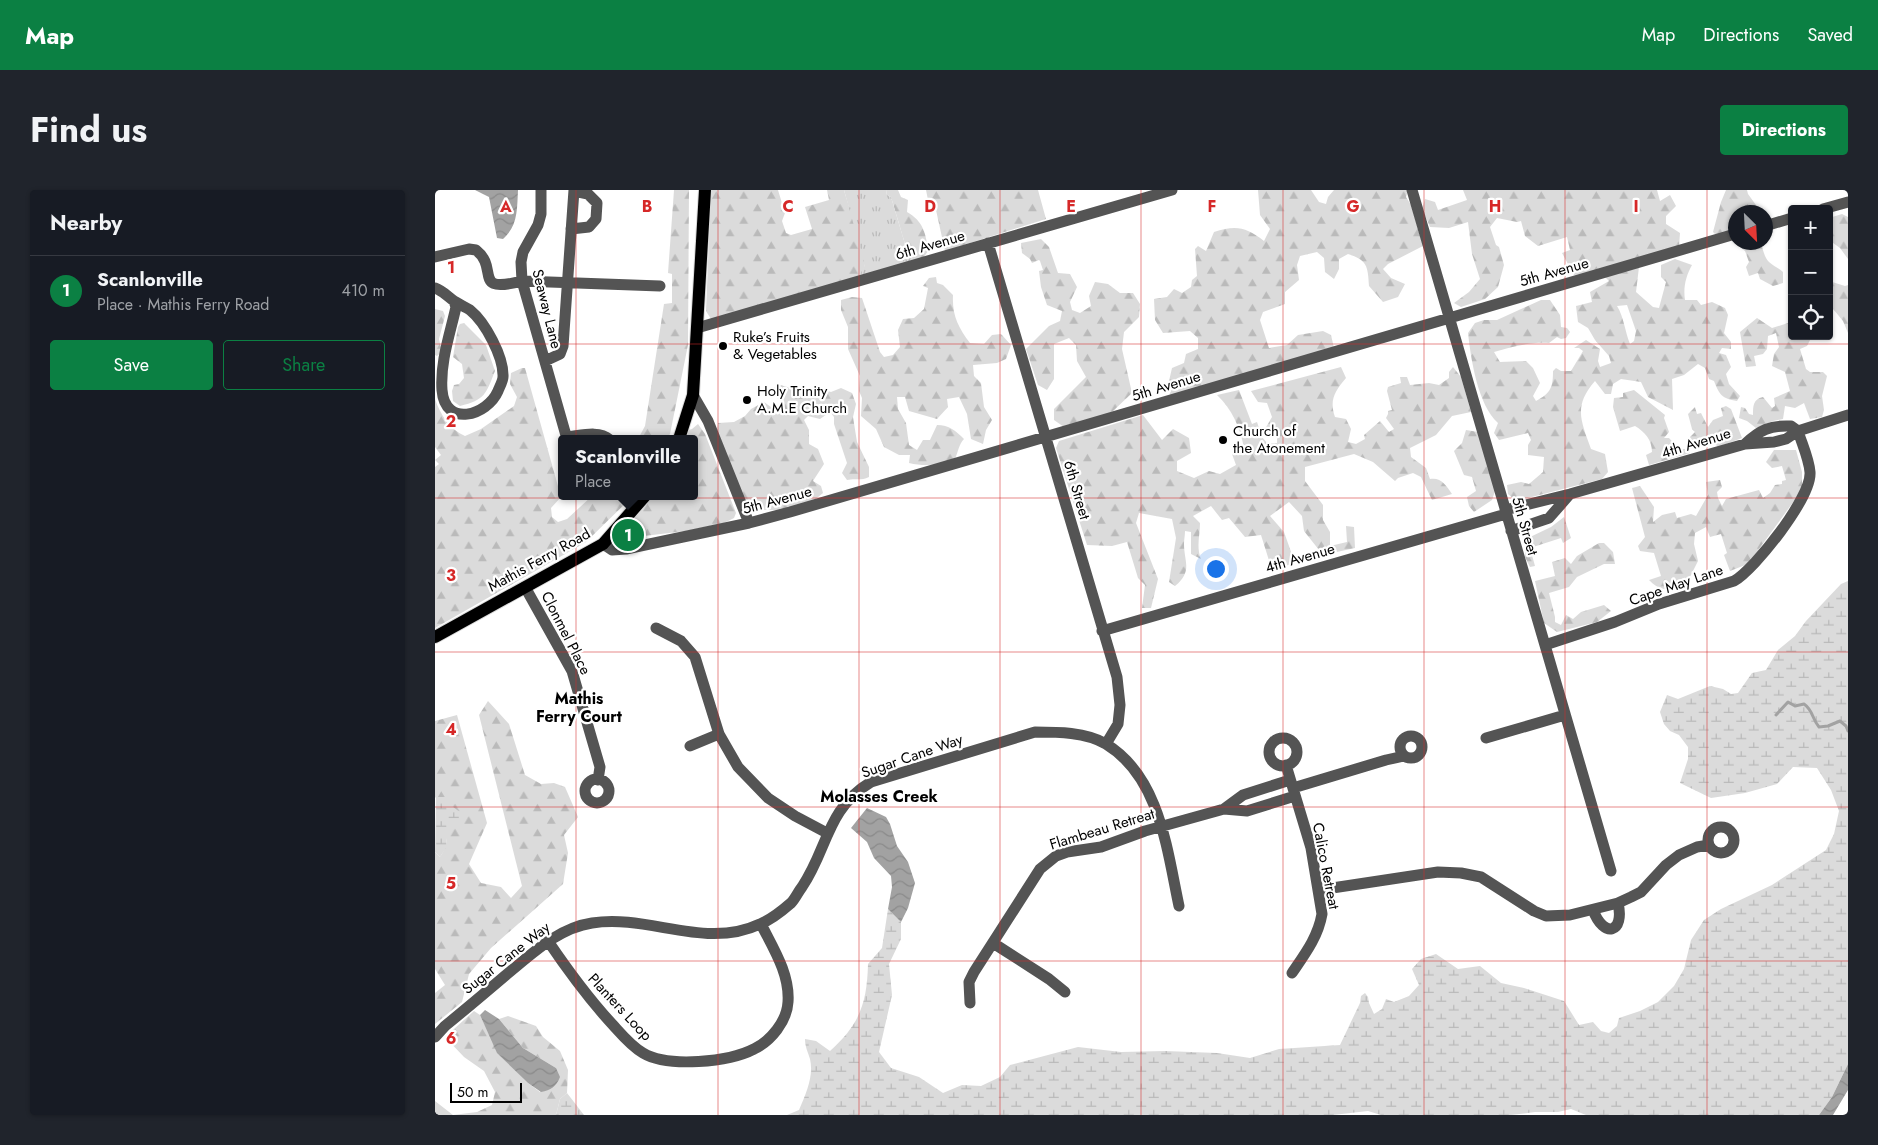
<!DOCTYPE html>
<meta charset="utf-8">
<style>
body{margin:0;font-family:Jost,sans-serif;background:#20242c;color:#f1f3f6}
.controls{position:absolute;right:15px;top:15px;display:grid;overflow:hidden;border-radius:5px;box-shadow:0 1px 4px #0004}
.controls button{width:45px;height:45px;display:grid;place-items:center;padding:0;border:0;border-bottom:1px solid #363941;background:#171b24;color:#f1f3f6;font:25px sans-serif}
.compass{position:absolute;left:1293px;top:15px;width:45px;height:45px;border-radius:50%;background:#171b24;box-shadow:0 1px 4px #0004;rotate:156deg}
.scale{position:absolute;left:15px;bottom:12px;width:72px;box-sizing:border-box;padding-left:5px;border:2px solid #000;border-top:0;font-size:14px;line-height:18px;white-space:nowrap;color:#000;-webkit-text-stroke:4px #fff;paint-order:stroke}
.you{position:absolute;left:780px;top:378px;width:18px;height:18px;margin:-12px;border:4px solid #fff;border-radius:50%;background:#1a73e8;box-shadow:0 0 0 8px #1a73e833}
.badge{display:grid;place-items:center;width:32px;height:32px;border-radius:50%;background:#0b8043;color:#fff;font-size:16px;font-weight:700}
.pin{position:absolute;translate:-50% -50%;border:2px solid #fff;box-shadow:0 1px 5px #0006}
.popup{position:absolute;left:123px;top:245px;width:140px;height:65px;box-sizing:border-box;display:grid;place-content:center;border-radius:5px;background:#171b24;filter:drop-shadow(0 1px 4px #0005);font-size:16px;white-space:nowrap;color:#9ea1a6}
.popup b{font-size:19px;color:#f1f3f6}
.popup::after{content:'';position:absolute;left:50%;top:100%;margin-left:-10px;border:10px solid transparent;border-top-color:#171b24}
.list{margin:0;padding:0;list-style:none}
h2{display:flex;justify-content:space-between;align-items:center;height:65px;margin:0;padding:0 20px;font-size:21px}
h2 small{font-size:16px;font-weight:400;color:#9ea1a6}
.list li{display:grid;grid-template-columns:32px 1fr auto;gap:15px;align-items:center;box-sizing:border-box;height:70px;padding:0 20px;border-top:1px solid #363941}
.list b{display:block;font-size:19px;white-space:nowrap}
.list p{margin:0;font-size:16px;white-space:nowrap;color:#9ea1a6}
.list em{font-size:16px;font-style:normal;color:#9ea1a6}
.actions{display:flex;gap:10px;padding:15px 20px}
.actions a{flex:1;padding:11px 0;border:1px solid #0b8043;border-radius:5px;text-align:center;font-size:18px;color:#0b8043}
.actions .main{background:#0b8043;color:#fff}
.icon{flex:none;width:28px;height:28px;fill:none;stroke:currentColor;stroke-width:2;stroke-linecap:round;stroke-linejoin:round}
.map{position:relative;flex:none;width:1413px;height:925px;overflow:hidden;border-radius:5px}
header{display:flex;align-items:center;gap:30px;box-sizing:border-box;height:70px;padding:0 25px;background:#0b8043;color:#fff}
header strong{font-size:24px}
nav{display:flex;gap:28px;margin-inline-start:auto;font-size:18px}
.intro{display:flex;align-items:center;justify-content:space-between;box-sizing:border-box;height:120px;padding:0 30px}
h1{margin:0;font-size:35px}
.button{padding:12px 22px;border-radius:5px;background:#0b8043;color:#fff;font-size:18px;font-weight:700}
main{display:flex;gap:30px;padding:0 30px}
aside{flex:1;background:#171b24;border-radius:5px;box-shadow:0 1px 4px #0004}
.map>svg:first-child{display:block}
</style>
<header>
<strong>Map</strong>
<nav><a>Map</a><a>Directions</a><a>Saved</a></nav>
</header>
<div class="intro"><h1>Find us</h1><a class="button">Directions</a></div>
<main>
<aside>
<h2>Nearby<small></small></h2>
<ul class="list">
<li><span class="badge">1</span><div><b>Scanlonville</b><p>Place · Mathis Ferry Road</p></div><em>410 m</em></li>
</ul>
<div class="actions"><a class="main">Save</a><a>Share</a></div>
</aside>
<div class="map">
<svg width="1413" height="925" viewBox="0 0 1413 925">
<defs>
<pattern id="forest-firs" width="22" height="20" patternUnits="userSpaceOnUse" patternTransform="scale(1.25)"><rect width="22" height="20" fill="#dbdbdb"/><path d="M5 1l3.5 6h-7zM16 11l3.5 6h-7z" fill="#bababa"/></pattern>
<pattern id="wetland-marsh" width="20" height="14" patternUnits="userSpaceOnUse" patternTransform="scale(1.25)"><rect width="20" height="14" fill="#dbdbdb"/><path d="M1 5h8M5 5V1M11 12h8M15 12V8" fill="none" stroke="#bababa"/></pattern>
<pattern id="park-tufts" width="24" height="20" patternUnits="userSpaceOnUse" patternTransform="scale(1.25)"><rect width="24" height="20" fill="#dbdbdb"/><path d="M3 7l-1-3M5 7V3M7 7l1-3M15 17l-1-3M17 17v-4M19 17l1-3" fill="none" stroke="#bababa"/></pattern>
<pattern id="water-waves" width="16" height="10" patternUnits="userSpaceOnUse" patternTransform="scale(1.25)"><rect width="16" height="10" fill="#a2a2a2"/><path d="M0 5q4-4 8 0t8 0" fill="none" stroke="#8a8a8a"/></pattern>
</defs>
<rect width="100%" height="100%" fill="#fff"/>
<path fill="url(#forest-firs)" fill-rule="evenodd" d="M239,0H254L253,155L235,244L232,249H203L210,236L229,114L237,113V84L233,83Z
M276,0H343L350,23L347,31L351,43L356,45L377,39L370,17L394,10L392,0H409C413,16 431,60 430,74C430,79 425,84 423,88L276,129L271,121Z
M451,0H463L466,7L473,10L472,22C488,31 491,43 493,61L487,70L480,72L473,64L456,7L452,5Z
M491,0H603L611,29L510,61L501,20L494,15Z
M823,0H876L884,12L891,14L893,7L899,0H973L971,7L976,15L988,56L953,74L948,79L956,88L970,94L963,107L948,112L934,96C933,76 932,70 913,64L904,69V79L899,89L890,82L889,68L882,62L865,66L862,75L864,90L850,102V114L828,122L825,130L834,158L852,155L863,145L888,141L896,145L899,158L735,206L734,191L737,178L749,173L751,164L763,159V148L755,141L728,143L720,130L719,109L732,107L739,99L747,103L756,97L757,90L762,86L760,59L763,56L771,61L779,42C801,35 811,37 829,51L835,39L825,25Z
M1028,0H1222L1225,11L1235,5L1241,16L1231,26V34L1245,43L1244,57L1204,77L1201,102L1218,117L1224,118L1231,92L1226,87V75L1240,69L1257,75C1251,86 1248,97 1250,110H1262L1266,115L1277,112L1290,118L1293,125L1289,143L1296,152V159L1287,158L1284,163L1291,165L1296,177L1291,184L1294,194L1305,206L1302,211C1287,209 1284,204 1279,191L1274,189L1270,178L1263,174L1249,185L1237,189L1238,220L1213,207L1206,192L1186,189L1178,194L1176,204H1170L1160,191C1138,216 1146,231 1156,259L1170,264L1173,282L1167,289L1081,311L1073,304L1072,295L1086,292L1094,294L1108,282L1109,267L1093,265V255L1096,250L1093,243L1064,250L1059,243L1063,233C1043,215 1036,170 1033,143L1040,133L1049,130H1062L1106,110H1115L1125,125L1126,137L1132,138L1135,142L1131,148L1126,149L1122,147L1114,153C1095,152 1078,156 1059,162L1065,172L1091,171L1098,178L1105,193L1098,206L1101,211C1116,203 1118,197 1118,181L1121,178L1126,181H1136L1148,161L1144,158H1139L1151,150L1165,159L1163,171L1165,177L1176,173L1174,166L1160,150L1153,138L1143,132L1141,116L1157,112L1155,102L1174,91L1164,81L1152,84L1139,85L1127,63L1135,60L1132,47L1103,56L1090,46L1086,31L1082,32L1062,28L1055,37L1061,55L1064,57L1069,75L1063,97L1050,109L1026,117L1019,113L1034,102L1045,89L1037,64L1033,32L1014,38L995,37L987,19L990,9L1000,12L1003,20L1032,10ZM1192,115L1201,141L1199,151L1195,154C1190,142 1189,127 1182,116Z
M1291,0H1312L1313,4L1326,22H1300V41L1282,46L1278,42L1286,12Z
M1407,24L1413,27V69L1405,58L1394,50V28Z
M606,49L614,57L623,83L635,84L642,97L635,112L637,120L645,123L656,116L654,106L660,92L673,94L685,103H698L705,114L704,127L689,142L687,159L697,203L677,222L629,237L619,230V219L651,187L642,171L641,155L634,148L619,154V189L612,200L603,195L591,159L614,136L625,131L627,121L612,115L606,97L604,81L608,80L605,71L604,70L597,73L595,69L587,63L586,53Z
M1300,53H1326C1328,59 1329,67 1334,72C1338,76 1344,78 1348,82V93L1338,96L1325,89L1323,83L1314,86L1311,77L1314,72L1310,61Z
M501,87L502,93L508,95L518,105C517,125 523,137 535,153L549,154L557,145L566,144L576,155L571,169L562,173L538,175L539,186L546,193L549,217L557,230L551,240L548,254L536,249L532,224L524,207L512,209L513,217L502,229L474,221L470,207H462L463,219L471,233L474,255L482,260L488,250H495L502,235C514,235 521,241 529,249C524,254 523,262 520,269C504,275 491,277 474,273L475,265H464L449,257L441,239L426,226L427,208L424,201L425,186L413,159V137L406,120V110L417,107L427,108L445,162L449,167L458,165L465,157L463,140L468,129L479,128L489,119L493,98L488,96L494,88Z
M1394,91L1410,96L1413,95V143L1408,131L1394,114Z
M0,119L8,121L10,126L4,149L7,162L2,166L0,165Z
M1357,123V146H1377L1372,156L1365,159L1371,179L1375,182H1388L1392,186L1387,206L1389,220L1387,227L1375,229L1369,213L1360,218L1350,216L1348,229L1338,231L1321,238L1312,231L1304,228L1306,217L1310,218L1314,224L1318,225C1318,216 1318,209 1328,207L1337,218L1340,216L1339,208L1355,201L1350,182L1337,176L1339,164L1344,157L1341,143L1333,146L1332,159L1328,164L1319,166L1321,176L1311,177L1305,142L1322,128L1337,138L1353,133Z
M29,133L51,155L60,181C51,204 50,210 25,216L18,211L17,201L19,195L24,194L29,188L27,174L18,167L23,137L25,134Z
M906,177L911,188C900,201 894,210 900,227L911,229L916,239L913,252L921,254L930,249L929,245L945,231L954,242L959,239L951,228L953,224V221L957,220L952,201L953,197L966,193L965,187H972L975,195L994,193L1004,195L1014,188V182L1018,177L1026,187L1036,222L1017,226L1001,245L975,258L976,267L991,278L995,289C1006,287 1011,295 1017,304L997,310L986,287L978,283L963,288L960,291L938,272L919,264L870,277V291L888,315V330L895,342V356L912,352L911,336L919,337L920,358L888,365L869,341L867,326L854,312L835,326L849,342L860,373L837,380L826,345L810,347L794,328L787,330L776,316L758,326L765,333C765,346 761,357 766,369L756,364V342L750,341C750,345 749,350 749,354C749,372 758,381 740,396L734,392L741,348L737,329L704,323L701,333L723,389L716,418H707L710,395L703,388L692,352L677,356L652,355L621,258L624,251L708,225L727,250L738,239L754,248L756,263L742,271V281L759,288L774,281L785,284L801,275L797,264L809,258C805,237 797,219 782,205L804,200L817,234L822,232L827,247L833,254L842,253V244L830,239L837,227L832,213L823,212L816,201Z
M87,178H90L126,307L116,318L117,327L123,332L132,329L157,306H198L151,352L0,438V277L4,274L0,270L6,265L0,257V209C5,224 15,240 30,246L46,239L79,216L82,207L75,194L76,183Z
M345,195L363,200L383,198L396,202L406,198L417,203L421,214L418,227L422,252L434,277V287C426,291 420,288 412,290L407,283L412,273L399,234V227L395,222L385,229L373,226L369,230L374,240V254L383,259L389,274L378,291L386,296L388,303L377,312L345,320H324L306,307L282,240L283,233L299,232L310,226L316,219L329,212L340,220L345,218V210L338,205V198Z
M1199,200L1230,225L1229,228L1234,242L1229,248H1234L1244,259H1253L1255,263L1214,275L1211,265L1217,262C1217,250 1210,242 1200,236L1185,241L1178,217L1179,208L1188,207V203Z
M1291,216L1296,219L1307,248L1283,257L1275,249L1268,250L1262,259L1254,256L1253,249L1260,242L1257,239L1253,224L1260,217L1262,224L1266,223L1273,237L1278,230L1288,226L1286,218Z
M263,234L270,244L301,323L299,328L289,333L251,341L192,348L190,345L198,337L195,332L214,306H259V249H247L251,241L257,239Z
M1031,240L1043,242L1061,298L1057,310L1039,322L1034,316L1032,307L1041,301L1037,287L1029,285L1019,261L1027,253Z
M1339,260H1361L1367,282V300L1313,374L1295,381L1289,365L1292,363L1286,344L1275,347L1271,337L1260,343L1259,354L1263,371L1255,387L1244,400C1232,400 1223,400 1214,390L1226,386L1219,363L1205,361L1203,356L1210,347L1197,298L1205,296L1219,317L1218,332L1227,325L1240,322L1242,328L1256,324L1261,326L1273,305L1271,292L1285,290L1287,297L1282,302L1283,308L1287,316L1291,309L1324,300L1328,308L1335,303L1340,295L1347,294V291L1351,290L1347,276L1337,278L1331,272Z
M1129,327L1136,348L1128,353L1126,348L1095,358L1100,376L1095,377L1090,367L1091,349L1116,337Z
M1164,353H1169L1178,362L1180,374H1169L1142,387L1134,397L1114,403L1120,427V432L1126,435L1131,425L1138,429L1146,422L1169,415L1176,421L1162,432L1122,442L1109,433L1100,391L1120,386L1117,372L1130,368L1136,374L1142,366Z
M53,511L74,534L90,585L106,594L119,593L130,597L143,627L129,645L133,663L128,694L56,758L34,784L27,812L0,834V803L10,795L0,779V662L5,667C19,647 9,628 1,607L0,608V531L22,525L52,633L34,674L46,693L66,697L76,708L87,696L44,525Z
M39,821L45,825L63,863L93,893L105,902L121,878L88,858L64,829L73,826L101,836L108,847L125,861L133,880L132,903L125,909L121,925H0V911L18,925L42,922L57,915L60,902L49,881L29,867L10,847Z"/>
<path fill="url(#wetland-marsh)" d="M1413,391V874L1397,907L1384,925H1151L1136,919L1123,922H1100L1076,925H946L933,921L898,925H352L364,920C371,904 379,886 375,869C373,862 370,857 370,849L381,851L395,861C425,834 432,813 433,774L447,758L453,719L466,732V749L454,774L457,805L444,862L456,878L484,887L508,903L527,895L546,896L565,887L575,875L643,857L686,862L730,861L782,863L815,868L844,859L905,855L925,813L926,806L930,803L933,807L934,813L939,824L947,819L951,809L959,812L974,806L984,795L977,779L986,769L1001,764L1023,779L1045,776L1066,793L1089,798L1129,811L1144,835L1158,832L1166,841L1174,843L1182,836L1184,828L1205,821L1223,812L1239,796L1249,779L1256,750L1269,730L1286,719L1337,695L1391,660L1399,644L1404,621L1396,600L1382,578L1358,577L1342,594L1310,603L1276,608L1245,593L1253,569V557L1244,545L1235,541L1229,534L1225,522L1232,505L1243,509L1275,496L1288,499L1296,504L1303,503L1317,483L1331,480L1343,460L1360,446L1371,431L1406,394Z
M1,607H11L14,614L25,622L24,632L13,638L11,658L5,667L0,662Z
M132,903L149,925H121L125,909Z"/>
<path fill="url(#park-tufts)" d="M409,0H451L452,5L456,7L473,64L480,72L423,88L430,75Z"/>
<path fill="url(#water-waves)" d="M40,0H83C82,19 83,36 68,49L62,48L54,7Z
M432,618L451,627L455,634L462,656L473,672L480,693L473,718L466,732L453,719L457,697L456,686L439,668L432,652L416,638Z
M50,820L64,829L88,858L121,878L125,887C121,897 116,900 106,902L93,893L62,863L45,825Z
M1413,874V900L1398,925H1384L1397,907Z"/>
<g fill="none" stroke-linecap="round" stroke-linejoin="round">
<path stroke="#a2a2a2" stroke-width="3" d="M1341,525L1353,512L1360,516L1369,514C1378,520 1377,529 1384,537L1393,536L1405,531L1411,536L1413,541"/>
<g stroke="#dbdbdb" stroke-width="14">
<path id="major" d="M244,249L258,205L270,0
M0,447L168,354L210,306"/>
</g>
<path stroke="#545454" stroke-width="11" d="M106,0V24L103,35L88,62L86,72L87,91L132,249
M977,0L1176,681
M1388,19L1413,12
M1330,36L1357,28
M136,39L154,37L161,29L162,13L153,4L139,1
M553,53L682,487L685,515L683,534L671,554
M0,67L34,59L41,60C65,79 36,104 87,91L225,96
M0,98C8,101 12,106 19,111C24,114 30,117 35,120C50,132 69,167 68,187C68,191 64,198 63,201C52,226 10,238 7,200C5,172 15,144 21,117L19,111
M262,138L737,0
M110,171L125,164L128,156L139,0
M258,205L273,231L314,333
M131,247C144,246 164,240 174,249
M1310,254C1325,240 1335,235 1356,236L1363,241
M1070,320L1135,304L1310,254L1339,252L1351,249L1363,241L1413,225
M1076,341L1114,328L1135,304
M168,354L177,360L191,359L314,333L355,322L1300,44
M90,397L137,481L165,577L163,590
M221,438L246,451L260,467L284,544L303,577L333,608L360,626L392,643
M667,441L1071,324
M1110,455L1180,432L1224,414L1299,391C1320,379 1377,307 1375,282C1374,269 1367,254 1363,241
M965 557a11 11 0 1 1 22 0a11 11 0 1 1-22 0Z
M1051,548L1130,525
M834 562a14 14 0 1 1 28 0a14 14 0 1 1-28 0Z
M255,556L284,544
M851,575L876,658L887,724C883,747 870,764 857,783
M150 601a12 12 0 1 1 24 0a12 12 0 1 1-24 0Z
M858,598L951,570L969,566
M789,619L808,605L855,590
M1273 650a13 13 0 1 1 26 0a13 13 0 1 1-26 0Z
M884,700L1003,682L1026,683L1046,687L1099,721L1111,726L1135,725L1183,713L1196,707L1206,702L1231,675L1244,665L1262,657L1274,655
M1158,720C1169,749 1190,743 1183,713
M113,751C134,782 152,807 178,835C187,845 196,856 208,863C233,878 294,872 319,859C336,851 352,831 353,812C355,784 338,758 326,734
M558,753L614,789L630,802
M535,813L534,792L539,782L605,679L621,666L632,662L666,657L710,641L789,619L812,621L860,606
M0,847L10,836C31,819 51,802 71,785C97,764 123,738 157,733C214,724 270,760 325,734C335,730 348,720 356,713C360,709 363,702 367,697C393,659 391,619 436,592L600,542C622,542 651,542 671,554C725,587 732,660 744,716"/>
<use href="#major" stroke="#000" stroke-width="12"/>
</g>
<path fill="none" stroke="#d62828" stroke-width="1" stroke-opacity="0.55" d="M141,0V925M283,0V925M424,0V925M565,0V925M706,0V925M848,0V925M989,0V925M1130,0V925M1272,0V925M0,154H1413M0,308H1413M0,462H1413M0,617H1413M0,771H1413"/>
<g fill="#000" stroke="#fff" stroke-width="2">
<circle cx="288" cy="156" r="5"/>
<circle cx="312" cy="210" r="5"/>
<circle cx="788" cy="250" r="5"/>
</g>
<g text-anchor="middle" stroke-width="4.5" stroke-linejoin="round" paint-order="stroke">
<g font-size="15" fill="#000" stroke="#fff">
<text transform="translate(495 55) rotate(-16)" y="5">6th Avenue</text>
<text transform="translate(1119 82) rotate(-16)" y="5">5th Avenue</text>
<text transform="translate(112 119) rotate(76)" y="5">Seaway Lane</text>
<text transform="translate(731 196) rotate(-17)" y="5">5th Avenue</text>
<text transform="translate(1261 253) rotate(-17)" y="5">4th Avenue</text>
<text transform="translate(642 300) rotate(74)" y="5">6th Street</text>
<text transform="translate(342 310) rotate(-15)" y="5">5th Avenue</text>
<text transform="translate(1090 336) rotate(74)" y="5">5th Street</text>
<text transform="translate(865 368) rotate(-16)" y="5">4th Avenue</text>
<text transform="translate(104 370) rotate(-29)" y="5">Mathis Ferry Road</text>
<text transform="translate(1241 395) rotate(-19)" y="5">Cape May Lane</text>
<text transform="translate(131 443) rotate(63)" y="5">Clonmel Place</text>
<text transform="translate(477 566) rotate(-19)" y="5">Sugar Cane Way</text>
<text transform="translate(667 639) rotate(-17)" y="5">Flambeau Retreat</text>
<text transform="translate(891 676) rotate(79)" y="5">Calico Retreat</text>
<text transform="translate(71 768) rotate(-38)" y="5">Sugar Cane Way</text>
<text transform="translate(185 817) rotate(47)" y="5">Planters Loop</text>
</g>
<g font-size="15" fill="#000" stroke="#fff" text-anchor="start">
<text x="298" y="152">Ruke’s Fruits<tspan x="298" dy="17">&amp; Vegetables</tspan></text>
<text x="322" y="206">Holy Trinity<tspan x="322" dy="17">A.M.E Church</tspan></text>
<text x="798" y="246">Church of<tspan x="798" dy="17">the Atonement</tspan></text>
</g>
<g font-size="16" font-weight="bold" fill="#000" stroke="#fff">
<text x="144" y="514">Mathis<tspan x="144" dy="18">Ferry Court</tspan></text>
<text x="444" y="612">Molasses Creek</text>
</g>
</g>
<g font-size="16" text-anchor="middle" font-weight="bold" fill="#d62828" stroke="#fff" stroke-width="4.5" stroke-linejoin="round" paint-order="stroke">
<text x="71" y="22">A</text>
<text x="212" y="22">B</text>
<text x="353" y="22">C</text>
<text x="495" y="22">D</text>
<text x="636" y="22">E</text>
<text x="777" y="22">F</text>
<text x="918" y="22">G</text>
<text x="1060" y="22">H</text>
<text x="1201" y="22">I</text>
<text x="16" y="83">1</text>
<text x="16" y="237">2</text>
<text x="16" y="391">3</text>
<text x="16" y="545">4</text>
<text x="16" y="699">5</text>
<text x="16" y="854">6</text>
</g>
</svg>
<div class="controls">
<button>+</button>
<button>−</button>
<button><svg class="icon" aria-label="locate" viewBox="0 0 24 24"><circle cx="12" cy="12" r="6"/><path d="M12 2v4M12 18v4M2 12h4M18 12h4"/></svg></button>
</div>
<svg class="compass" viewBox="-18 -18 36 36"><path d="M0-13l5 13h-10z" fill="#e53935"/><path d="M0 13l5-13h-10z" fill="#9ea1a6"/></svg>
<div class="scale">50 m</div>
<div class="you"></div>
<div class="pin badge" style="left:193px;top:345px">1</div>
<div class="popup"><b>Scanlonville</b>Place</div>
</div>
</main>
